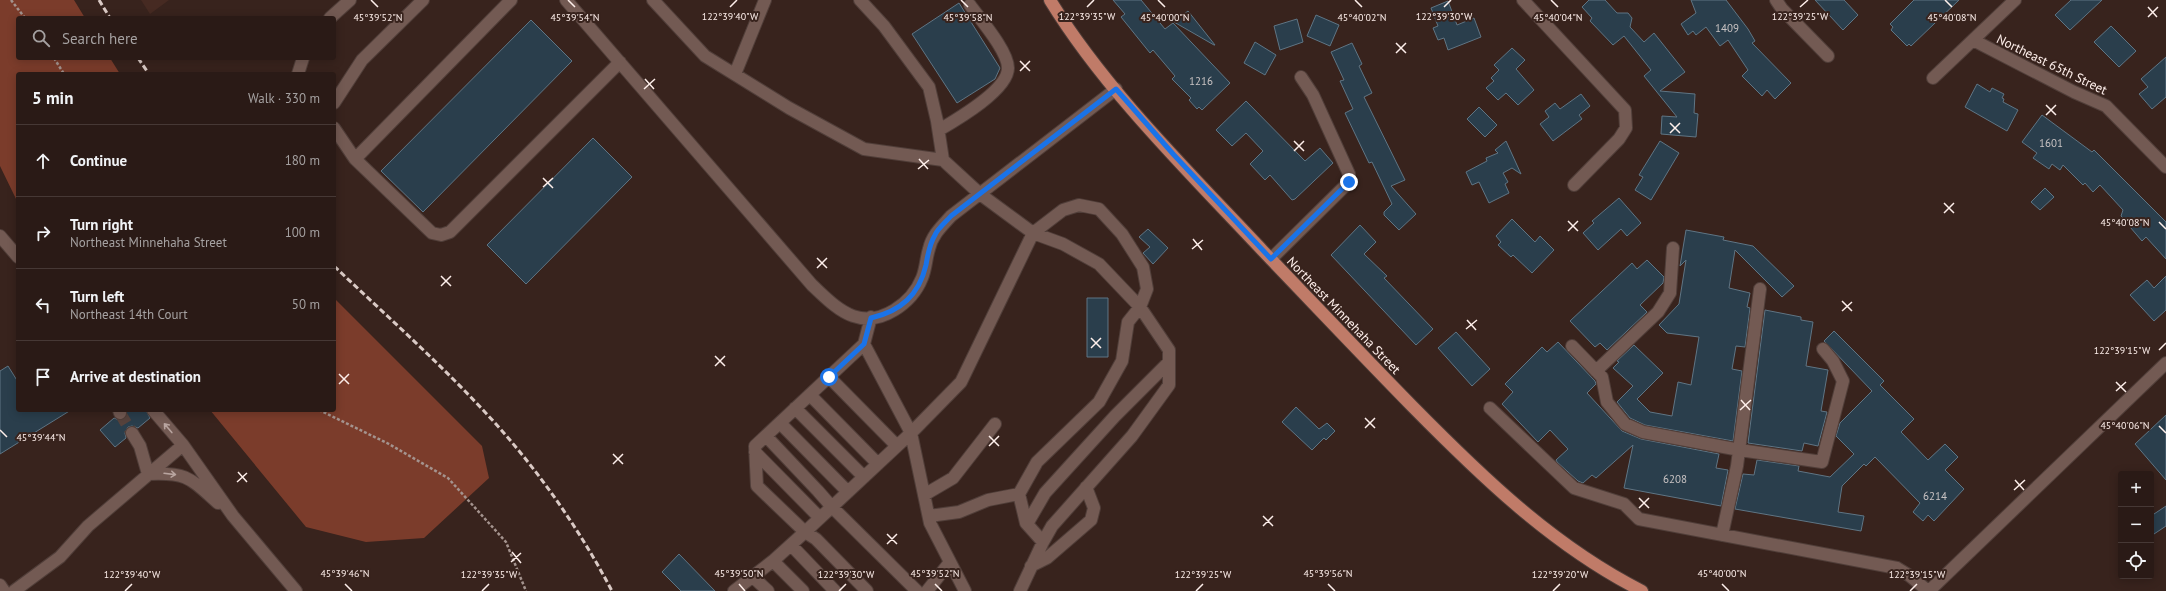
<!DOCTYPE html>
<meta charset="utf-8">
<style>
body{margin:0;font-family:"PT Sans",sans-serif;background:#32231f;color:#f1f3f6}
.controls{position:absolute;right:12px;bottom:12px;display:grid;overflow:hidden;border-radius:4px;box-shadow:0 2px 10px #0003}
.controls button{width:36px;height:36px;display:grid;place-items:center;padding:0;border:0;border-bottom:1px solid #463835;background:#2a1a16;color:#f1f3f6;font:20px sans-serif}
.stop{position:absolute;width:12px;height:12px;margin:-9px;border:3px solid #1a73e8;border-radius:50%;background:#fff}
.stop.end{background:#1a73e8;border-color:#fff;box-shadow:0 1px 4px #0008}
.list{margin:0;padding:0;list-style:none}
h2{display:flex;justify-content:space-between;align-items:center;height:52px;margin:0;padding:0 16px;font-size:17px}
h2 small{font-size:13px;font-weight:400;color:#a5a1a1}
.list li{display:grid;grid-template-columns:26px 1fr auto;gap:12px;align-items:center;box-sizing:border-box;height:72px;padding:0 16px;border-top:1px solid #463835}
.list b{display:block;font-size:15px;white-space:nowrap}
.list p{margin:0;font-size:13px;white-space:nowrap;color:#a5a1a1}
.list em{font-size:13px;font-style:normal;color:#a5a1a1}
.icon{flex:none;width:22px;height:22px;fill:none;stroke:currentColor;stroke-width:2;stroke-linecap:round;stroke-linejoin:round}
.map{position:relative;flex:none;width:2166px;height:591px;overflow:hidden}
.search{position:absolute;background:#2a1a16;box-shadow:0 2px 10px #0003;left:16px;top:16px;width:320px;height:44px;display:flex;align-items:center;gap:10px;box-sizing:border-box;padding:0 14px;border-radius:4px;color:#a5a1a1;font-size:15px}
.panel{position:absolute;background:#2a1a16;box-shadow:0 2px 10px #0003;left:16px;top:72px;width:320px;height:340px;border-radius:4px}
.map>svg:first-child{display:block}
</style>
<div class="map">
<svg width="2166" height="591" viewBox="0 0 2166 591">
<rect width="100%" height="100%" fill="#38231d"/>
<path fill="#462a22" d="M141,0H169L150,14Z"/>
<path fill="#7b3c2b" d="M0,0H74L85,18H18V58H110L120,74H18V203L0,166Z
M334,298L482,446L489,478L424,538L366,542L306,527L210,410H334Z"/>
<path fill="#2a3e4c" stroke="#5f7584" d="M1113,0H1141L1165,29L1173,23L1230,83L1202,110L1199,107L1197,109L1189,100L1191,98L1172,79L1175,76L1153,50L1150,53L1121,17L1125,14Z
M1589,0H1605L1617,13H1628L1632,18L1630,27L1644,42L1654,33L1685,72L1660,91L1695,94L1694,113L1698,114L1696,137L1661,134L1662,116L1677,117L1644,76L1651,70L1624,36L1613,45L1590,21L1592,18L1582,7Z
M1691,0H1726L1748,29L1755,41L1752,43L1791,83L1775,99L1767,90L1762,96L1742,76L1748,70L1728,40L1720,46L1706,27L1696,35L1693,31L1688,35L1681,24L1696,13Z
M1815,0H1844L1858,15L1843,30Z
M1914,0H1959L1911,46L1909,44L1907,46L1891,30L1893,27L1890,24Z
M2071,0H2102L2070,30L2055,15Z
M1448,1L1457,25L1474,18L1481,37L1448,50L1444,38L1438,40L1433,28L1438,26L1431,8Z
M959,3L1000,68L995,79L957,103L912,34Z
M1188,11L1215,45H1214L1174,22Z
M1316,15L1339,25L1330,46L1307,36Z
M1297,19L1303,42L1280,50L1274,26Z
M531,20L572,61L423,212L381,171Z
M2111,26L2136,51L2119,67L2094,42Z
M1255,42L1276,55L1265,75L1244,63Z
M1352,43L1362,64L1359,66L1372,93L1364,97L1405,180L1391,186L1416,214L1399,230L1384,215V212L1392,204L1372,162L1369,163L1345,113L1353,109L1340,81L1344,80L1331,52Z
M1512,48L1525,60L1516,69L1534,90L1518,105L1506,93L1498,100L1486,88L1494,81L1491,78L1499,70L1494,65Z
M2166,57V97L2152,109L2139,94L2148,87L2141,79Z
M1977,84L1990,92L1992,88L2004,94L2002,98L2004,99L2003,102L2018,110L2007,131L1965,107Z
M1581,94L1590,106L1579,115L1582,119L1553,141L1540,124L1549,117L1545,111L1555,103L1560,109Z
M1246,101L1305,161L1320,148L1333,163L1295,199L1292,200L1270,175L1265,180L1250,164L1263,151L1246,133L1232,146L1216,130Z
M1479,107L1497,125L1485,137L1467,119Z
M2042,115L2092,152L2094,150L2166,222V259L2146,237L2142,241L2130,227L2131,226L2121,216L2123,210L2100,185L2093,192L2085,183L2083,185L2063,165L2060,170L2052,164L2049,169L2033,158L2037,153L2022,142Z
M593,138L632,177L526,284L487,245Z
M1506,141L1521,174L1512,168L1503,173L1508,182L1505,184L1509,193L1489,203L1479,182L1472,185L1466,172L1487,161L1486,158L1498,153L1495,150Z
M1660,141L1679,153L1651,200L1635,190L1643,177L1639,175Z
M2045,188L2054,197L2040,210L2031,202Z
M1619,198L1641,223L1627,236L1621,229L1598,250L1583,233L1594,223L1592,221Z
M1512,219L1535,242L1540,236L1554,250L1532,273L1513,255L1511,257L1498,245L1501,242L1496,236Z
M1360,225L1376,242L1364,254L1387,276L1384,278L1433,329L1416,345L1331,255Z
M1148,229L1168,248L1153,264L1143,253L1150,247L1139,237Z
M1686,230L1724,237L1723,240L1753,246L1794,286L1782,297L1735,250L1729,288L1750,293L1747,307L1750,308L1745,347L1736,346L1732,369L1742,371L1733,441L1645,425L1630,418L1617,402L1633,386L1613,368L1619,362L1617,361L1634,345L1663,373L1637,399L1650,412L1672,416L1678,382L1691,385L1699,337L1667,333L1659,325L1679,304L1686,260L1680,266Z
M1647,260L1664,277L1663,283L1640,305L1647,312L1607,350L1600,343L1595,347L1570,321L1632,263L1637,269Z
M2166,276V310L2154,321L2130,295L2147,280L2154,288Z
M1087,298H1108V357H1087Z
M1765,310L1801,317V320L1813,322L1806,366L1828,370L1821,411L1827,412L1818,446L1804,443L1802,451L1748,443Z
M1834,331L1884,381L1880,385L1914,419L1901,432L1928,460L1945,444L1958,457L1945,470L1964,489L1934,521L1928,515L1923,521L1913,512L1920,503L1875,457L1866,466L1864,464L1842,486L1838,512L1864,516L1861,531L1735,509L1743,474L1754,475L1757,460L1799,466L1798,471L1830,477L1854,454L1836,436L1840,423L1872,391L1824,341Z
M1456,332L1490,369L1472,386L1438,348Z
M1558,342L1595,381L1596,384L1587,393L1622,431L1641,439L1719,454L1716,468L1728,470L1721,506L1624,488L1633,445L1596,478L1592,475L1583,483L1578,481L1557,462L1556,460L1568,449L1550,430L1538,442L1502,404L1513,392L1505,384L1542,347L1547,352Z
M8,366L18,382V410H71L0,454V371Z
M1296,407L1319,429L1327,423L1335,431L1326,440L1324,438L1312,450L1282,422Z
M127,410H146L150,418L138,428L132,426L128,427L125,433L126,438L115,447L100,430L114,418L119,420L125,418Z
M2166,415V480L2135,444Z
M2166,506V526L2151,536V516Z
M679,554L715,591H681L662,572Z"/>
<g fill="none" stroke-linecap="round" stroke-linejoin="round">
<path stroke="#56423c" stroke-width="12" stroke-dasharray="12 6" stroke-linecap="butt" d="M120,413L132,433"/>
<g stroke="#503e39" stroke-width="14">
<path id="minor" d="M511,0L355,159L432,233L441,235L450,232L620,62
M566,0L812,285C825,297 837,310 853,316C881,326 912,303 922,278C926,269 926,258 929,249C932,235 942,226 951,216L1116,89
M653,0L705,56L789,108L864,149L943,160
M860,0L884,26L929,87L937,121L943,160L980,194L1033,233L961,382L911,433L930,523L965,591
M1523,0L1625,110L1626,128L1619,139L1574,185
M1776,0L1782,9L1828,56
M330,18L350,0
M1973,40L2074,92L2106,106L2166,167
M298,74L303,58
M735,74L765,0
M1933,78L2015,0
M334,103L362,60L423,0
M334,128L355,159
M939,130C956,120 1008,90 1008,68C1008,51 980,19 970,5
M1033,233L1063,210L1079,205L1099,209L1122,234L1143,267L1147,289L1140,307L1128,322L1122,361L1099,402L1037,462L1019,494L1026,523L1043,542
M0,236L18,257
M1271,259L1349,182V174L1313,95L1301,77
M864,344L911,433L805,532L757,486L755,446L864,344L871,317
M1572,346L1602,377L1607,402L1625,424L1643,432L1740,450L1822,462L1843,381L1833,361L1823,349
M1596,371L1658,312L1670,293L1673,248
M829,377L897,446
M810,395L878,464
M795,408L864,477
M1490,408L1574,488L1624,504L1639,519L1897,568L1910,576L1928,591
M119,410L120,413
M153,410L183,445L233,516L296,591
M780,423L848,492
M132,433L140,446L148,474C187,472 190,478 218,503
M766,436L818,491L832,507L917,591
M755,452L820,518
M924,495L953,478L995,424
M929,516L959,512L988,500L1019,494
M1027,524L1045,493L1115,416L1169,362
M1722,535L1737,466L1760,289
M791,545L835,591
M773,561L803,591
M1031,566L1047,558L1091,520L1094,508L1086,487
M752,576L768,591
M0,585L4,591
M14,591L60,557L88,526L183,445
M734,591L774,560L805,532L816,539L867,591
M927,591L950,562
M1020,591L1043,542L1052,526L1132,436L1169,385V350L1140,307L1099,264L1063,244L1033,233
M1929,591L2166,363"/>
</g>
<g stroke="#503e39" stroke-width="14">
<path id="major" d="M1050,0C1105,90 1191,174 1263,251C1313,303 1362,355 1412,406C1481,476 1553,546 1642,591"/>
</g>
<path stroke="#a4938e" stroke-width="2.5" stroke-dasharray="3 2" stroke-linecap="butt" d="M11,0L25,18
M54,58L64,74
M319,410L387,443L448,478L506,542L526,591"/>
<use href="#minor" stroke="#735a53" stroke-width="12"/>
<use href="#major" stroke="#c07b68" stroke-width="12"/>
<path stroke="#dacac5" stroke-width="3" stroke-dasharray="6 3" stroke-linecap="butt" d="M99,0L110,18
M138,58L149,74
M334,266C391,320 451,373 503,432C545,480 582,534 612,591"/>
</g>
<defs><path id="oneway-shaft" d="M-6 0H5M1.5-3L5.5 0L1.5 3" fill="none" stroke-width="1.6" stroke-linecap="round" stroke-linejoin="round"/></defs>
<g stroke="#b8a49f">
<use href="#oneway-shaft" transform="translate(168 428) rotate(-130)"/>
<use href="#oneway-shaft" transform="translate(170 474) rotate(7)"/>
</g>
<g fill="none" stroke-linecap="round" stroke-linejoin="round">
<path stroke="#1a73e8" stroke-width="5" d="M829,377L864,344L871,318C901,311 919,295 926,265C928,254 929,245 935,235C938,228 946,222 951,216L1116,89L1174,155L1271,259L1349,182"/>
</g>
<path fill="none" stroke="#feefeb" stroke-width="1.5" d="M371,0L378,7M568,0L575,7M961,0L968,7M1158,0L1165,7M1355,0L1362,7M1551,0L1558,7M1945,0L1952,7M730,7L737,0M1087,7L1094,0M1444,7L1451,0M1800,7L1808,0M2148,7L2157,17M2148,17L2158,7M1396,43L1406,53M1396,53L1406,43M1020,61L1030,71M1020,71L1030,61M645,79L654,89M644,89L655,79M2046,105L2056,115M2046,115L2056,105M1670,123L1680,133M1670,133L1680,123M1294,141L1304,151M1294,151L1304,141M919,159L928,169M918,169L929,160M543,178L553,188M543,187L553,178M1944,203L1954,213M1944,213L1954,203M1568,221L1578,231M2159,222L2166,229M1568,231L1578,221M1193,239L1202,250M1192,249L1203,240M817,258L827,268M817,268L827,258M441,276L451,286M441,286L451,276M1842,301L1852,311M1842,311L1852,302M1467,320L1476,330M1466,329L1477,320M1091,338L1101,348M1091,348L1101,338M2159,350L2166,343M715,356L725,366M715,366L725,356M339,374L349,384M2116,382L2126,392M339,384L349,374M2116,391L2126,382M1741,400L1750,410M1740,410L1751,400M1365,418L1375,428M2159,426L2166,433M1365,428L1375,418M0,430L7,437M989,436L999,446M989,446L999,436M613,454L623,464M613,464L623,454M238,472L247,482M2015,480L2024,490M237,482L247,473M2014,490L2025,480M1639,498L1649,508M1639,508L1649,498M1263,516L1273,526M1263,526L1273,516M887,534L897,544M887,544L897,534M512,552L521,563M511,562L521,553M345,584L352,591M739,584L745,591M935,584L942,591M1328,584L1335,591M1722,584L1729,591M125,591L132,584M482,591L489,584M839,591L846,584M1196,591L1203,584M1553,591L1560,584M1910,591L1917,584"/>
<g text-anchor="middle" stroke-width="4" stroke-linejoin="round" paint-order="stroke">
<g font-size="11" fill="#c9c3c3">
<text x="1727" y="32">1409</text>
<text x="1201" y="85">1216</text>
<text x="2051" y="147">1601</text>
<text x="1675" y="483">6208</text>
<text x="1935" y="500">6214</text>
</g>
<g font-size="13" fill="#feefeb" stroke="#38231d">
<text transform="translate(2052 64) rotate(26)" y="5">Northeast 65th Street</text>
<text transform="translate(1344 315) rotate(46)" y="5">Northeast Minnehaha Street</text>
</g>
</g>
<g font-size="10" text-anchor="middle" fill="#feefeb" stroke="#38231d" stroke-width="4" stroke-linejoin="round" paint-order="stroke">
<text x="730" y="20">122°39'40"W</text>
<text x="1087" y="20">122°39'35"W</text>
<text x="1800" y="20">122°39'25"W</text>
<text x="1444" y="20">122°39'30"W</text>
<text x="378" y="21">45°39'52"N</text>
<text x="575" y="21">45°39'54"N</text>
<text x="968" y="21">45°39'58"N</text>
<text x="1165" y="21">45°40'00"N</text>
<text x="1362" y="21">45°40'02"N</text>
<text x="1558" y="21">45°40'04"N</text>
<text x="1952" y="21">45°40'08"N</text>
<text x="2125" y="226">45°40'08"N</text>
<text x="2122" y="354">122°39'15"W</text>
<text x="2125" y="429">45°40'06"N</text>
<text x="41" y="441">45°39'44"N</text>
<text x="345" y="577">45°39'46"N</text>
<text x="739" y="577">45°39'50"N</text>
<text x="935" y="577">45°39'52"N</text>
<text x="1328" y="577">45°39'56"N</text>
<text x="1722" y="577">45°40'00"N</text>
<text x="132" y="578">122°39'40"W</text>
<text x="489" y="578">122°39'35"W</text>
<text x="846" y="578">122°39'30"W</text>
<text x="1203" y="578">122°39'25"W</text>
<text x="1560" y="578">122°39'20"W</text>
<text x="1917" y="578">122°39'15"W</text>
</g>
</svg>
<div class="controls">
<button>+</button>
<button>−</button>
<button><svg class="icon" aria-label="locate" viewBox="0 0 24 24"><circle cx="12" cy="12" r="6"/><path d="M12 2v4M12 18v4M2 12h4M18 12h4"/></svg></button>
</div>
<div class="stop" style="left:829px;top:377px"></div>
<div class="stop end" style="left:1349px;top:182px"></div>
<div class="search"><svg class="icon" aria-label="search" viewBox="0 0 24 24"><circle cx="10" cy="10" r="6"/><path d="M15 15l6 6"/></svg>Search here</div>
<section class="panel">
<h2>5 min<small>Walk · 330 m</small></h2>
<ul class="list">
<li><svg class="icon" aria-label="ahead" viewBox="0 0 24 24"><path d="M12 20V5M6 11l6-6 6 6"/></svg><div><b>Continue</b></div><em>180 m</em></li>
<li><svg class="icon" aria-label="right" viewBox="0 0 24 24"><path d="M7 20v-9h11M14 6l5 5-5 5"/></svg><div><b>Turn right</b><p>Northeast Minnehaha Street</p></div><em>100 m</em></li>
<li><svg class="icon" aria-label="left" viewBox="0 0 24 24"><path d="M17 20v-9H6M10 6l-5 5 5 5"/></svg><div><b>Turn left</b><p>Northeast 14th Court</p></div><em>50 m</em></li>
<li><svg class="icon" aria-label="arrive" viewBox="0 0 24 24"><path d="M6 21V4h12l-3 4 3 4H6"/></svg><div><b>Arrive at destination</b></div></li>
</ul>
</section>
</div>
